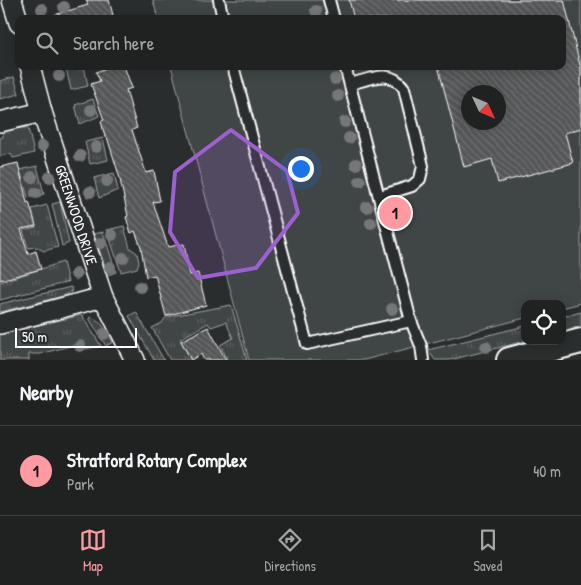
<!DOCTYPE html>
<style>
body{margin:0;font-family:"Patrick Hand",sans-serif;background:#2d2f2f;color:#f1f3f6}
.controls{position:absolute;right:15px;bottom:15px;display:grid;overflow:hidden;border-radius:10px;box-shadow:0 2px 12px #0003}
.controls button{width:45px;height:45px;display:grid;place-items:center;padding:0;border:0;border-bottom:1px solid #3d3f40;background:#202222;color:#f1f3f6;font:25px sans-serif}
.compass{position:absolute;left:461px;top:85px;width:45px;height:45px;border-radius:50%;background:#202222;box-shadow:0 2px 12px #0003;rotate:134deg}
.scale{position:absolute;left:15px;bottom:12px;width:122px;box-sizing:border-box;padding-left:5px;border:2px solid #fff;border-top:0;font-size:14px;line-height:18px;white-space:nowrap;color:#fff;-webkit-text-stroke:4px #2a2d2e;paint-order:stroke}
.you{position:absolute;left:300px;top:168px;width:18px;height:18px;margin:-12px;border:4px solid #fff;border-radius:50%;background:#1a73e8;box-shadow:0 0 0 8px #1a73e833}
.badge{display:grid;place-items:center;width:32px;height:32px;border-radius:50%;background:#ff9aa2;color:#111;font-size:16px;font-weight:700}
.pin{position:absolute;translate:-50% -50%;border:2px solid #fff;box-shadow:0 1px 5px #0006}
.list{margin:0;padding:0;list-style:none}
h2{display:flex;justify-content:space-between;align-items:center;height:65px;margin:0;padding:0 20px;font-size:21px}
h2 small{font-size:16px;font-weight:400;color:#a2a4a5}
.list li{display:grid;grid-template-columns:32px 1fr auto;gap:15px;align-items:center;box-sizing:border-box;height:90px;padding:0 20px;border-top:1px solid #3d3f40}
.list b{display:block;font-size:19px;white-space:nowrap}
.list p{margin:0;font-size:16px;white-space:nowrap;color:#a2a4a5}
.list em{font-size:16px;font-style:normal;color:#a2a4a5}
.icon{flex:none;width:28px;height:28px;fill:none;stroke:currentColor;stroke-width:2;stroke-linecap:round;stroke-linejoin:round}
.map{position:relative;flex:none;width:581px;height:360px;overflow:hidden}
.search{position:absolute;background:#202222;box-shadow:0 2px 12px #0003;left:15px;right:15px;top:15px;height:55px;display:flex;align-items:center;gap:12px;box-sizing:border-box;padding:0 18px;border-radius:10px;color:#a2a4a5;font-size:19px}
.sheet{height:155px;background:#202222}
nav{display:flex;justify-content:space-around;align-items:center;box-sizing:border-box;height:70px;border-top:1px solid #3d3f40;background:#202222;font-size:14px;color:#a2a4a5}
nav a{display:grid;justify-items:center;gap:2px}
nav .on{color:#ff9aa2}
.map>svg:first-child{display:block}
</style>
<div class="map">
<svg width="581" height="360" viewBox="0 0 581 360">
<defs>
<pattern id="grass-tufts" width="24" height="20" patternUnits="userSpaceOnUse" patternTransform="scale(1.25)"><rect width="24" height="20" fill="#414445"/><path d="M3 7l-1-3M5 7V3M7 7l1-3M15 17l-1-3M17 17v-4M19 17l1-3" fill="none" stroke="#5e6061"/></pattern>
<pattern id="building-back-hatch" width="6" height="6" patternUnits="userSpaceOnUse" patternTransform="scale(1.25)"><rect width="6" height="6" fill="#555758"/><path d="M-1 5l2 2M0 0l6 6M5-1l2 2" fill="none" stroke="#6e7071"/></pattern>
</defs>
<rect width="100%" height="100%" fill="#2a2d2e"/>
<filter id="ink" filterUnits="userSpaceOnUse"><feTurbulence type="fractalNoise" baseFrequency=".02" numOctaves="2"/><feDisplacementMap in="SourceGraphic" scale="10" xChannelSelector="R" yChannelSelector="G"/><feConvolveMatrix kernelMatrix="1 2 1 2 8 2 1 2 1" color-interpolation-filters="sRGB"/></filter>
<g filter="url(#ink)">
<path fill="url(#grass-tufts)" stroke="#a0a2a2" d="M70,66H84L88,86L71,90L66,68Z
M14,77L19,94L0,99V81Z
M93,99L99,116L80,124L75,105Z
M19,128H28L34,153L13,158L11,154L0,156V138L3,137V132Z
M103,138L108,160L90,164L85,142Z
M37,166L44,194L28,198L20,170Z
M114,173L118,190L99,198L94,178Z
M60,202L69,243L62,246L52,204Z
M47,205L58,247L44,251L36,247L28,248L23,230L36,227L32,209Z
M124,226L130,248L137,253L139,262L137,268L121,272L107,230Z
M103,232L116,272L108,275L94,234Z
M63,262L68,282L0,300V282Z
M71,287L72,291L66,295L0,312V304Z
M231,305L247,360H225L227,358L220,345L233,338L226,322L211,327L208,323L180,339L191,360H170L152,328L162,323L166,317Z
M136,312L164,360H154L129,316Z
M581,312V326L562,331V317Z
M82,315L101,346L80,350L74,345L39,354H29V360H0V334Z
M91,317C103,321 107,333 113,342L106,346L89,318Z
M525,326V341L450,360H435L428,350Z"/>
<path fill="#414445" stroke="#a0a2a2" fill-rule="evenodd" d="M153,0H581V303L562,308V304H525V318L364,360H249L171,66H562V19H158ZM468,92H498V122H468Z"/>
<path fill="url(#building-back-hatch)" stroke="#fff" fill-rule="evenodd" d="M86,0H109L114,19H54V15L88,5Z
M349,0H564L581,69V128L565,133L573,163L498,183L492,159L464,167L438,66H562V19H354ZM468,92H498V122H468Z
M111,66H124L132,88L126,90L137,128L132,130L146,173L154,171L160,201L153,202L168,247L184,244L190,275L198,273L206,305L166,316L155,275L146,277L141,247L135,231L131,233L126,217L128,216L119,175L107,137H105L101,121L104,120L91,84L100,81L96,72Z
M18,163L27,203L29,202L36,226L21,229L28,254L36,251L41,269L0,280V167Z
M208,327L226,360H204L201,354L191,360L181,341Z"/>
<g fill="none" stroke-linecap="round" stroke-linejoin="round">
<g stroke="#fff" stroke-width="14">
<path id="service" d="M219,0L223,19
M329,0L334,19
M233,66L307,344L411,321
M345,66L411,321L421,346L423,360
M350,84C371,79 390,68 404,88L423,166L420,179L412,186L380,196"/>
</g>
<g stroke="#fff" stroke-width="22">
<g id="minor">
<path d="M12,0L19,23"/>
<path id="s1" d="M30,66L42,112L103,297L135,360"/>
<path d="M0,122L42,112"/>
<path d="M0,324L103,297"/>
</g>
</g>
<g stroke="#fff" stroke-width="28">
<path id="tertiary" d="M509,360L581,341"/>
</g>
<use href="#service" stroke="#2a2d2e" stroke-width="10"/>
<use href="#minor" stroke="#2a2d2e" stroke-width="19"/>
<use href="#tertiary" stroke="#2a2d2e" stroke-width="24"/>
</g>
<g fill="#757778">
<circle cx="64" cy="7" r="6"/>
<circle cx="42" cy="9" r="6"/>
<circle cx="316" cy="11" r="6"/>
<circle cx="59" cy="76" r="6"/>
<circle cx="335" cy="79" r="6"/>
<circle cx="338" cy="96" r="6"/>
<circle cx="91" cy="110" r="6"/>
<circle cx="345" cy="122" r="6"/>
<circle cx="349" cy="138" r="6"/>
<circle cx="42" cy="146" r="6"/>
<circle cx="96" cy="147" r="6"/>
<circle cx="80" cy="156" r="6"/>
<circle cx="356" cy="164" r="6"/>
<circle cx="32" cy="177" r="6"/>
<circle cx="50" cy="177" r="6"/>
<circle cx="107" cy="181" r="6"/>
<circle cx="360" cy="181" r="6"/>
<circle cx="90" cy="192" r="6"/>
<circle cx="36" cy="193" r="6"/>
<circle cx="367" cy="207" r="6"/>
<circle cx="371" cy="223" r="6"/>
<circle cx="112" cy="235" r="6"/>
<circle cx="101" cy="243" r="6"/>
<circle cx="123" cy="258" r="6"/>
<circle cx="110" cy="267" r="6"/>
<circle cx="76" cy="274" r="6"/>
<circle cx="140" cy="287" r="6"/>
<circle cx="392" cy="309" r="6"/>
<circle cx="104" cy="334" r="6"/>
<circle cx="80" cy="346" r="6"/>
<circle cx="486" cy="347" r="6"/>
</g>
</g>
<path fill="#9c61cf" fill-opacity="0.2" stroke="#9c61cf" stroke-width="4" stroke-linejoin="round" d="M231,130L287,171L298,213L256,268L198,278L170,232L175,172Z"/>
<g text-anchor="middle" stroke-width="4" stroke-linejoin="round" paint-order="stroke">
<g font-size="15" fill="#fff" stroke="#2a2d2e">
<text dy="5" stroke="none"><textPath href="#s1" startOffset="156">GREENWOOD DRIVE</textPath></text>
</g>
</g>
</svg>
<div class="controls">
<button><svg class="icon" aria-label="locate" viewBox="0 0 24 24"><circle cx="12" cy="12" r="6"/><path d="M12 2v4M12 18v4M2 12h4M18 12h4"/></svg></button>
</div>
<svg class="compass" viewBox="-18 -18 36 36"><path d="M0-13l5 13h-10z" fill="#e53935"/><path d="M0 13l5-13h-10z" fill="#a2a4a5"/></svg>
<div class="scale">50 m</div>
<div class="you"></div>
<div class="pin badge" style="left:395px;top:213px">1</div>
<div class="search"><svg class="icon" aria-label="search" viewBox="0 0 24 24"><circle cx="10" cy="10" r="6"/><path d="M15 15l6 6"/></svg>Search here</div>
</div>
<section class="sheet">
<h2>Nearby<small></small></h2>
<ul class="list">
<li><span class="badge">1</span><div><b>Stratford Rotary Complex</b><p>Park</p></div><em>40 m</em></li>
</ul>
</section>
<nav>
<a class="on"><svg class="icon" aria-label="map" viewBox="0 0 24 24"><path d="M3 6l6-2 6 2 6-2v14l-6 2-6-2-6 2zM9 4v14M15 6v14"/></svg>Map</a>
<a><svg class="icon" aria-label="directions" viewBox="0 0 24 24"><path d="M12 3l9 9-9 9-9-9zM9 14v-3h6M13 9l2 2-2 2"/></svg>Directions</a>
<a><svg class="icon" aria-label="saved" viewBox="0 0 24 24"><path d="M7 4h10v16l-5-4-5 4z"/></svg>Saved</a>
</nav>
